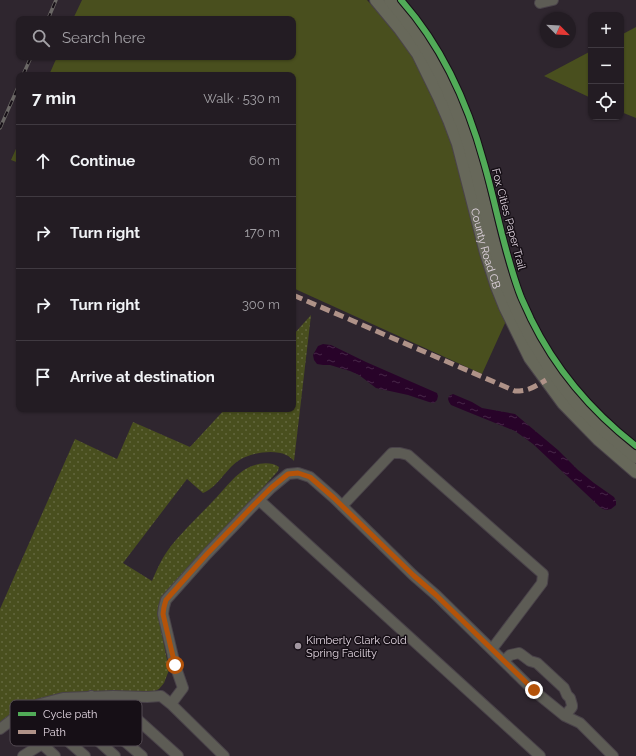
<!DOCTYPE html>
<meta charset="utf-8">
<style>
body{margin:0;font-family:Raleway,sans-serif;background:#2b252b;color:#f1f3f6}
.controls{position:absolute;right:12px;top:12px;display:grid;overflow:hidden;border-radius:8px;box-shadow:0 1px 3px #0004}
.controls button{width:36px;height:36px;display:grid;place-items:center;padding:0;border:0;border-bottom:1px solid #403a41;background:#231c23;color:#f1f3f6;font:20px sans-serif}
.compass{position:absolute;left:540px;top:12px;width:36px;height:36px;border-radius:50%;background:#231c23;box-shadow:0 1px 3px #0004;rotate:114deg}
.stop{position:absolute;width:12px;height:12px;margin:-9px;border:3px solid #b45309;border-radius:50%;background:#fff}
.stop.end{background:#b45309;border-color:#fff;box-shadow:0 1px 4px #0008}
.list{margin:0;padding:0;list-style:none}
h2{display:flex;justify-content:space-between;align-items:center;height:52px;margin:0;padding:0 16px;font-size:17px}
h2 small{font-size:13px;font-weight:400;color:#a3a1a6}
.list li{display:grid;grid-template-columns:26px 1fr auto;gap:12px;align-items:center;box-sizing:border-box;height:72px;padding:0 16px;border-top:1px solid #403a41}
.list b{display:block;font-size:15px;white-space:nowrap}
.list em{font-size:13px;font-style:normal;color:#a3a1a6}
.icon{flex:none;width:22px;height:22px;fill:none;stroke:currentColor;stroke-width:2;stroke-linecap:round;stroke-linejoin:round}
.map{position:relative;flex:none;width:636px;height:756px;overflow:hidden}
.search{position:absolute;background:#231c23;box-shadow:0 1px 3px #0004;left:16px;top:16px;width:280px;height:44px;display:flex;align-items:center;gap:10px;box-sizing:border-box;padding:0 14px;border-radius:8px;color:#a3a1a6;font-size:15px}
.panel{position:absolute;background:#231c23;box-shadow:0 1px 3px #0004;left:16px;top:72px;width:280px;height:340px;border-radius:8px}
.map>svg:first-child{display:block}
</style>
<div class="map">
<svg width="636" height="756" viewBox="0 0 636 756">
<defs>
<pattern id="grass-dots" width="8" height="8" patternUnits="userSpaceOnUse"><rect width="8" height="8" fill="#494f1e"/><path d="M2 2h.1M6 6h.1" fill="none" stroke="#63673e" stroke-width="1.8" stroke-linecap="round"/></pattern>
<pattern id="water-ripples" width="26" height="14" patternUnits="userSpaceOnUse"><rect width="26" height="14" fill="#280329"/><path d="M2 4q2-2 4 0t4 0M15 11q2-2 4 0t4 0" fill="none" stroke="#472748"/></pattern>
</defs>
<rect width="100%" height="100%" fill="#2f262f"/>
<path fill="url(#grass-dots)" d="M311,315L294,461C292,459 289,456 286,455C274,449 248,453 238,461C225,470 218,487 203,493L187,479L123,563L152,581C157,569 163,556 171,546C183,531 200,515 213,501C223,491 232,478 244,470C253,464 269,460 279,467L278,471L169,591L159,619L169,670L164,683L159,689L153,692L139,693H77L0,724V609L75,439L117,459L133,422L190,447L225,409H293V335Z"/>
<path fill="#494f1e" d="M82,0H367L386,21L413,56L429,83L452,138L506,321L482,374L293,288V75H49L57,57H293V19H73Z
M636,27V118L621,112V35Z
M591,51V98L544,76Z
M19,142V163L11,160Z"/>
<path fill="url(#water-ripples)" d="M323,344L331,345L366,362L437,393L438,396L437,400L434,403L429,402L408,395L376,388L359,375L350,371L330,365H323L317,364L314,360L313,355L318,346Z
M453,394L472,402L482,408L515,414L558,450L578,470L594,483L614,497L616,501V505L611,509L606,510L601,508L533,444L515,431L463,410L451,405L449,402L448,399L449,396Z"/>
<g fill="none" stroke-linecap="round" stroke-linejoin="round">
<g stroke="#4a434a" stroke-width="12">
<path id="minor" d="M540,3L553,0
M259,500L540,756
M342,506L392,453H400L408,455L543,574L542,583L492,649
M504,661L510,655L519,653L522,655L530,661L537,663L564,688L567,695L570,698L572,705V707L565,716
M91,696L103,723L142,756
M84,728L115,756
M0,729L21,713L40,704L63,698L113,696L147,697L161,696L171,704
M61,735L85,756
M42,744L55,756
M23,756C35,748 48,740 61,735C86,725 111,722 138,720L178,756
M224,756L171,704L183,688L175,665L163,614L164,607L166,600L207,554L252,507L271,488L288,474L298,473L310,477L334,498L413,575L436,595L533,690L565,716L580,723L613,756"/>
</g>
<g stroke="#4a434a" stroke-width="14">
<g id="major">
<path id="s1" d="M376,0L400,29L418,54L439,97L449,120L458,144L486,253L497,287L505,307L530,358L563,403L599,440L636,472"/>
<path d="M390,0C434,49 461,111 477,174C488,216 495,259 512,299C529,338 553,377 582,409C599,426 617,442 636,457"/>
</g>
</g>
<use href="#minor" stroke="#5d5c55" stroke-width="10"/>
<use href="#major" stroke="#67685a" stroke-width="12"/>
<g stroke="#6a6765" stroke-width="3.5">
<path id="rail" d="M48,19L56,0
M23,75L31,57
M0,128L19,85"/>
</g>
<use href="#rail" stroke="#160f16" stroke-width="2" stroke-dasharray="6" stroke-linecap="butt"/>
<path stroke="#af9288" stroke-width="5" stroke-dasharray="10 5" stroke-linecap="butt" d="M293,295L515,391C529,391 534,387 546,380"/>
<g stroke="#160f16" stroke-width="8">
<path id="cycleway" d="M401,0C442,46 468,104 484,163C497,208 504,253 521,297C524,304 528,312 531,319C556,370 591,411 636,446"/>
</g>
<use href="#cycleway" stroke="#51ab58" stroke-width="6"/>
</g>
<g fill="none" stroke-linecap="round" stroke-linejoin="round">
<path stroke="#b45309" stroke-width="5" d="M175,665L163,614L164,607L166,600L207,554L252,507L271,488L288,474L298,473L310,477L334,498L413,575L436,595L534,690"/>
</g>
<circle fill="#a297a1" stroke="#160f16" stroke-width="1.5" cx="298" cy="646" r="4"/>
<g text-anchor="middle" stroke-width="3" stroke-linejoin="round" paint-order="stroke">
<g font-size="11" fill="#e0d4df" stroke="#160f16">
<text transform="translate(509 219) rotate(75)" y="4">Fox Cities Paper Trail</text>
<text dy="4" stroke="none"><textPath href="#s1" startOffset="275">County Road CB</textPath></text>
</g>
<g font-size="11" fill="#e0d4df" stroke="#160f16" text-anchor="start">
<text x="306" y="644">Kimberly Clark Cold<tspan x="306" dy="13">Spring Facility</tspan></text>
</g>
</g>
<rect x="10" y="700" width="132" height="46" rx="6" fill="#160f16" stroke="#534a52" stroke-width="1"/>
<rect x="18" y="712" width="18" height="4" fill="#51ab58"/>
<rect x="18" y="730" width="18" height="4" fill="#af9288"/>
<g font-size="11" fill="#e0d4df">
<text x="43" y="718">Cycle path</text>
<text x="43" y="736">Path</text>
</g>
</svg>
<div class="controls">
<button>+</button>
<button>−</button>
<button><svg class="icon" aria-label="locate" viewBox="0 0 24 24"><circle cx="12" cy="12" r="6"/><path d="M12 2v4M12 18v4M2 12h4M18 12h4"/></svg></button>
</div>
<svg class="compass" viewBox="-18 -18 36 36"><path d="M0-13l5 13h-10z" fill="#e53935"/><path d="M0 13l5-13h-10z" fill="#a3a1a6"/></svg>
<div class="stop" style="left:175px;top:665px"></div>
<div class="stop end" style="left:534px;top:690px"></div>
<div class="search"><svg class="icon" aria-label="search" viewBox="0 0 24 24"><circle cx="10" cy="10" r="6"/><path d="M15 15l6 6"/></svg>Search here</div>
<section class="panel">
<h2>7 min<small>Walk · 530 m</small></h2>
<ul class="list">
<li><svg class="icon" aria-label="ahead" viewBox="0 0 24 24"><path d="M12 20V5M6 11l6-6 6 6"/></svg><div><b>Continue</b></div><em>60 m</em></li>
<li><svg class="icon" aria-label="right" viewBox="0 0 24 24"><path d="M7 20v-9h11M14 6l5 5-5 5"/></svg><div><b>Turn right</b></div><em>170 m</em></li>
<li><svg class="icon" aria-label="right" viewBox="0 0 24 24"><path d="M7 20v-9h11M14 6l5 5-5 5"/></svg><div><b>Turn right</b></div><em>300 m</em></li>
<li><svg class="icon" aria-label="arrive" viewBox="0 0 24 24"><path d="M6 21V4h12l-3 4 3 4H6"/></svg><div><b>Arrive at destination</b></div></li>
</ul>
</section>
</div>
